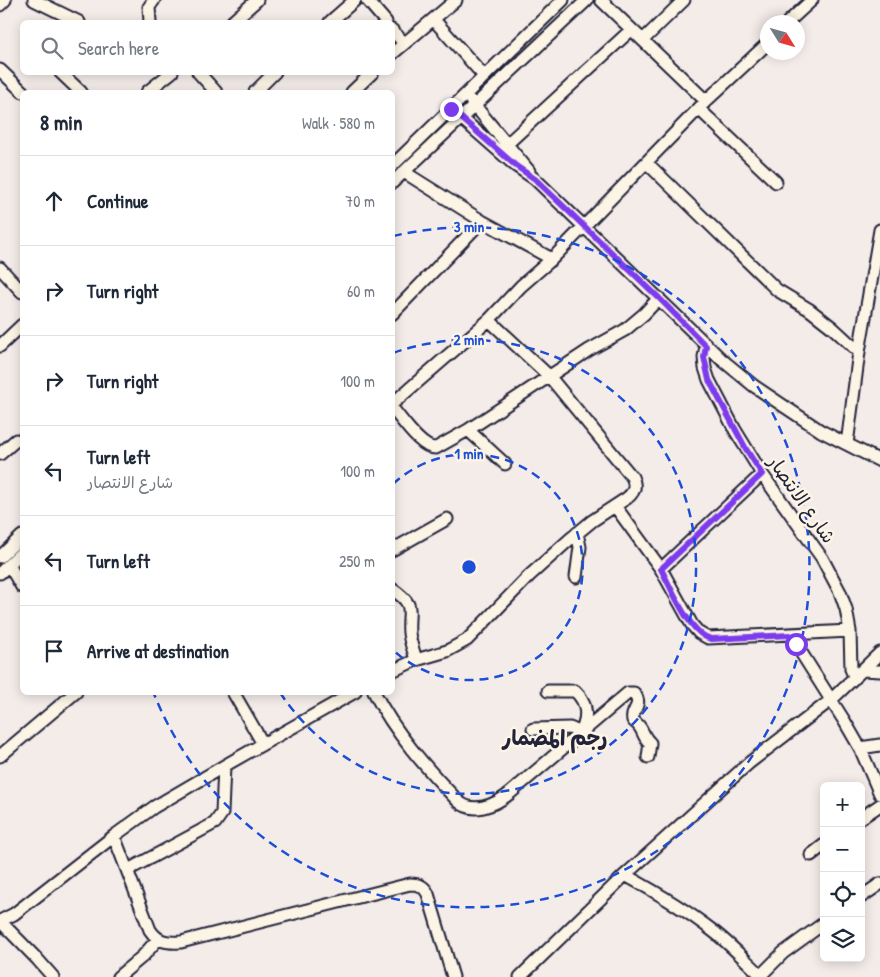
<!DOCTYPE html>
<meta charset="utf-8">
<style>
body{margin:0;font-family:"Patrick Hand","Playpen Sans Arabic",sans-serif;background:#f6f6f7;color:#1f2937}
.controls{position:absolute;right:15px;bottom:15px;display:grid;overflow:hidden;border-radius:8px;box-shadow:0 2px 12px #0003}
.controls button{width:45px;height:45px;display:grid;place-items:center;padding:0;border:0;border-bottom:1px solid #e0e1e3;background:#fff;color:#1f2937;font:25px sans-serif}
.compass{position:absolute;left:760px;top:15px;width:45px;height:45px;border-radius:50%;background:#fff;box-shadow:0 2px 12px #0003;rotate:127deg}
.stop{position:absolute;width:15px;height:15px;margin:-11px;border:4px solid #7c3aed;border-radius:50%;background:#fff}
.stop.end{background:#7c3aed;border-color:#fff;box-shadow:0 1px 5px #0008}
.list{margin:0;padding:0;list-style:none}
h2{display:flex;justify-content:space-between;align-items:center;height:65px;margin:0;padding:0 20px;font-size:21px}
h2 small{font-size:16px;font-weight:400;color:#747a83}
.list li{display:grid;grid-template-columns:32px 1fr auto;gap:15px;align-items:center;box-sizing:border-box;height:90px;padding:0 20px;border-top:1px solid #e0e1e3}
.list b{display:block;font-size:19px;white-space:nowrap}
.list p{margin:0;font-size:16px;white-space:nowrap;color:#747a83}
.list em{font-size:16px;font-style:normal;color:#747a83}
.icon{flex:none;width:28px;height:28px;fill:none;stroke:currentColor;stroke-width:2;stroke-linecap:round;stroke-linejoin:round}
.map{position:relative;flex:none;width:880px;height:977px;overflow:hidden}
.search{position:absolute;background:#fff;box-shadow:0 2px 12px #0003;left:20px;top:20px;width:375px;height:55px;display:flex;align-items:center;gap:12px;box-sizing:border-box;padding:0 18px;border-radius:8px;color:#747a83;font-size:19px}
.panel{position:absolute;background:#fff;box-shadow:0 2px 12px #0003;left:20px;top:90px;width:375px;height:605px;border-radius:8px}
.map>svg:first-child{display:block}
</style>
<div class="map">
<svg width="880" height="977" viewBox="0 0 880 977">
<rect width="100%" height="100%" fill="#f4ece9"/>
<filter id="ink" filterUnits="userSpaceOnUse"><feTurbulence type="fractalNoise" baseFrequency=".02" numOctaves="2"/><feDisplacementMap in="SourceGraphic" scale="10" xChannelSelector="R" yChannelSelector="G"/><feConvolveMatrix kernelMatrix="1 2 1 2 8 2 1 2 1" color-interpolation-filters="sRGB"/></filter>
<g filter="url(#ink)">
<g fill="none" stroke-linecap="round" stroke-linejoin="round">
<g stroke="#22223b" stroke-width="15">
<path id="minor" d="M34,0L79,22
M367,0L386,22
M601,0L706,101
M0,5L5,0
M434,20L484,76
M150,22L149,7L154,0
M232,22L257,0
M330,22L355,0
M788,22L812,0
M392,30L404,43
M643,40L684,0
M392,54L456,0
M0,70L23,92
M60,72L81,92
M198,72L216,92
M147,92L172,72
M255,92L275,72
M352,92L373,72
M471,101L529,171
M451,109L516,166L535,179L721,359L754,386L821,431L880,461
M699,109L776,182
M507,144L631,30
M647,163L777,290L810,310L833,328L859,352L847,444
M392,166L563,0
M404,172L482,221L552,259
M392,183L587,0
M0,268L22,292
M392,314L482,221
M0,346L22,325
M706,346L704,357L705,368L709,380L735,430L762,474L822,558L840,592L846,609L850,631L851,669L855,678
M859,352L880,230
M392,404L489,320L521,286L552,259L706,101L768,43
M392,408C402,419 421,449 436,448L468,430L589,350L625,330L644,314L659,298
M468,430L505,464
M0,454L16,440
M615,506L661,569L692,625L699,633L708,638L850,631
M392,550L447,519
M0,557L22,536
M9,565L22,587
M661,569L762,474
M0,573L22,552
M576,577L580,547L577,533
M392,589C417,606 407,609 409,633C410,643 414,651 416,660
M790,635L845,722L860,748L880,794
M863,670L880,671
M392,671L416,660L447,651L467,640L529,576L569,540L592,521L627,498C635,492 636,485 632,477L549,376L489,320
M233,692L263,744
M374,692C395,733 426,768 458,801C473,815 495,805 509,794L628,693H634C644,706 630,710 633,720C634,722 638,724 639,726C644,732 643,737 650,743L648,757
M533,729L570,728L581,733C588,717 588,703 575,691H548
M860,748L880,745
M0,756L76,692
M861,818L880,805
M114,836L150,930C158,942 167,943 181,942L410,884C419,884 424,886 428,894L453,977
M811,855L824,845
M128,870L215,823L222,813L224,766
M625,875C656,892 685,909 713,931C730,944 745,960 761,975
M861,897L880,884
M0,921L14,914L114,836L154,807L231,762L355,692
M0,921L38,960L53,977
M118,977L143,956L158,939
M520,977L625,875L749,763L831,700L880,653
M759,977L783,953L824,923"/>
</g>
<use href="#minor" stroke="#fcf5e5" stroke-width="11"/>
</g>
</g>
<g fill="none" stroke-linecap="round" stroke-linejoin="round" filter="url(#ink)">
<path stroke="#7c3aed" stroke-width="6" d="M451,109L516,166L535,179L659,298L706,346L704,357L709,380L746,449L762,474L661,569C671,587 690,636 712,639L790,635L796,644"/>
</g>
<g fill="none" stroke="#1d4ed8" stroke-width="2.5" stroke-dasharray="9 6">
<path d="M393 484A113 113 0 1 1 393 650"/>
<path d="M393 353A227 227 0 1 1 281 694"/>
<path d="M393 236A340 340 0 1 1 154 694"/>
</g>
<g text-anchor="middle" stroke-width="5" stroke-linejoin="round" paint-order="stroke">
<g font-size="19" fill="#22223b" stroke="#fcf5e5">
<text transform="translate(802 499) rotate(55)" y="7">شارع الانتصار</text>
</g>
<g font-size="21" font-weight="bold" fill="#22223b" stroke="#fcf5e5">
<text x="555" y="745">رجم المضمار</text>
</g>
</g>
<circle cx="469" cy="567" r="8" fill="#1d4ed8" stroke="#fcf5e5" stroke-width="2.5"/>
<g font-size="15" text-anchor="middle" font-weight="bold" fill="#1d4ed8" stroke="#fcf5e5" stroke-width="5" stroke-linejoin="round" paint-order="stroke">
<text x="469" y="232">3 min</text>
<text x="469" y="345">2 min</text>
<text x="469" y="459">1 min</text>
</g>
</svg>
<div class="controls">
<button>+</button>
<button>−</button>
<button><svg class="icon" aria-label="locate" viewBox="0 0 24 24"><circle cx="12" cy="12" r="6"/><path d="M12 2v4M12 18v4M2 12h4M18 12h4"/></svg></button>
<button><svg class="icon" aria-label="layers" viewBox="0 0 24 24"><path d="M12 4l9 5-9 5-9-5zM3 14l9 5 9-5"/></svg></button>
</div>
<svg class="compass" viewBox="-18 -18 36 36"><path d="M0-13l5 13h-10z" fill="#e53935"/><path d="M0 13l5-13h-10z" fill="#747a83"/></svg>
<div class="stop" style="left:796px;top:644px"></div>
<div class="stop end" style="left:451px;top:109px"></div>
<div class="search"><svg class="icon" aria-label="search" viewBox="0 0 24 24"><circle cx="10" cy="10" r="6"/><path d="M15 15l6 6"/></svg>Search here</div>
<section class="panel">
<h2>8 min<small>Walk · 580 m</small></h2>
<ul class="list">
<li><svg class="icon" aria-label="ahead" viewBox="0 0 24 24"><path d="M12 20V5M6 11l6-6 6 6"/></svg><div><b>Continue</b></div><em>70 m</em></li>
<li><svg class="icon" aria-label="right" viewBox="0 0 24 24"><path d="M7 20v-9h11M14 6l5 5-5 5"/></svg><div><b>Turn right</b></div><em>60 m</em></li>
<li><svg class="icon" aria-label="right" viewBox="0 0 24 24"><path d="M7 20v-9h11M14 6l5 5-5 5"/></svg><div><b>Turn right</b></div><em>100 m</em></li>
<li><svg class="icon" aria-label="left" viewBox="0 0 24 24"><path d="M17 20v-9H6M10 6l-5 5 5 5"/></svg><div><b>Turn left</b><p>شارع الانتصار</p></div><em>100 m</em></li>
<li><svg class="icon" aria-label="left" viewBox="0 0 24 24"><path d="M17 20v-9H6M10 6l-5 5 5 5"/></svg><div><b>Turn left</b></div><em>250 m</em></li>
<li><svg class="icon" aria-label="arrive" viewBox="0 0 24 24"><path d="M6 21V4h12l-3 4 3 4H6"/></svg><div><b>Arrive at destination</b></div></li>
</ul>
</section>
</div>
